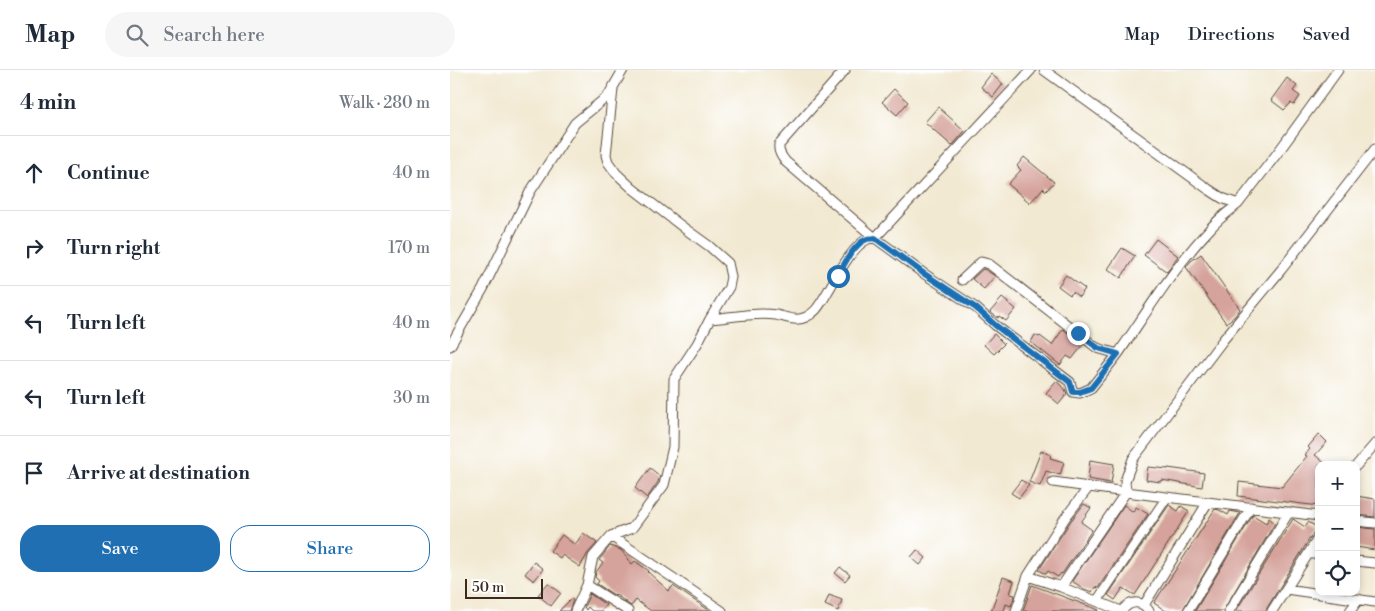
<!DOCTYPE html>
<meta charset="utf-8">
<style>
body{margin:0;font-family:"Libre Bodoni",serif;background:#f6f6f7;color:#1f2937}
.controls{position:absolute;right:15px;bottom:15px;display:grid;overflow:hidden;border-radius:10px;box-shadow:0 2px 8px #0003}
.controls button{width:45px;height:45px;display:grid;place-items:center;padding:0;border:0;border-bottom:1px solid #e0e1e3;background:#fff;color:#1f2937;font:25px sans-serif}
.scale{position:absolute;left:15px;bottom:12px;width:78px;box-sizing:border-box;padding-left:5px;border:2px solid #3b2a1e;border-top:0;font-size:14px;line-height:18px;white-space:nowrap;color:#3b2a1e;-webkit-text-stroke:4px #fff;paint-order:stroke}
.stop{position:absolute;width:15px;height:15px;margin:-11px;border:4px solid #1f6fb2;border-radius:50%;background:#fff}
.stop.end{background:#1f6fb2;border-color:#fff;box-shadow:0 1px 5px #0008}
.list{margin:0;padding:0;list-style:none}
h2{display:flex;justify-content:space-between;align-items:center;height:65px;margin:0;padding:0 20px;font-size:21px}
h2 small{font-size:16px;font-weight:400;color:#747a83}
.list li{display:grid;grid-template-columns:32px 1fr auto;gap:15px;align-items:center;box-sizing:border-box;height:75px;padding:0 20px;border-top:1px solid #e0e1e3}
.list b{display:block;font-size:19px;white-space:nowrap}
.list em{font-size:16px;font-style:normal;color:#747a83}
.actions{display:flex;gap:10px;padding:15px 20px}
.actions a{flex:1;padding:11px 0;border:1px solid #1f6fb2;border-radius:20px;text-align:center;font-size:18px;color:#1f6fb2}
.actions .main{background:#1f6fb2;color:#fff}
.icon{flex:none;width:28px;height:28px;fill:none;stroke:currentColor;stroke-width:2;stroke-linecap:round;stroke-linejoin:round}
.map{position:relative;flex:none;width:925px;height:541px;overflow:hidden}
header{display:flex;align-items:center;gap:30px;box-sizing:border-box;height:70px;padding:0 25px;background:#fff;border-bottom:1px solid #e0e1e3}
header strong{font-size:24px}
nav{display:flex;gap:28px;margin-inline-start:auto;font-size:18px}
.search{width:350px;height:45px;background:#f6f6f7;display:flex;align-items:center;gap:12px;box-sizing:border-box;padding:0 18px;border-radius:28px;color:#747a83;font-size:19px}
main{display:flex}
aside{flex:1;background:#fff}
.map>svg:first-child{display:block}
</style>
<header>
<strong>Map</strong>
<div class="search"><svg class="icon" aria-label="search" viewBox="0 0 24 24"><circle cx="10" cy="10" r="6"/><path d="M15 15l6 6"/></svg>Search here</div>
<nav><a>Map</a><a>Directions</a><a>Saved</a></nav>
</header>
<main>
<aside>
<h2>4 min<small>Walk · 280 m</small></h2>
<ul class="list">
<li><svg class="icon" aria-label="ahead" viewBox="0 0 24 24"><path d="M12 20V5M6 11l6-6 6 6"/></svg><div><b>Continue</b></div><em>40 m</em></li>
<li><svg class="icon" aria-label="right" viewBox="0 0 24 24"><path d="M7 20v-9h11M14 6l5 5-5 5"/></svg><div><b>Turn right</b></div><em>170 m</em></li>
<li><svg class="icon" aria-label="left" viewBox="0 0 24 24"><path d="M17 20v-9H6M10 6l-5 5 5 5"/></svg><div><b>Turn left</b></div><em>40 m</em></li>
<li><svg class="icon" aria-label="left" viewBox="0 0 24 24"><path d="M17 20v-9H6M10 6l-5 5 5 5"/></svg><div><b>Turn left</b></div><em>30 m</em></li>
<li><svg class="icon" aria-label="arrive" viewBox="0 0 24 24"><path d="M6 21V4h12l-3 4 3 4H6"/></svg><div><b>Arrive at destination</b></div></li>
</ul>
<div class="actions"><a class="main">Save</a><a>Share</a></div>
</aside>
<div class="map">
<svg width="925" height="541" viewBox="0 0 925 541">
<rect width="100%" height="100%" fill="#fff"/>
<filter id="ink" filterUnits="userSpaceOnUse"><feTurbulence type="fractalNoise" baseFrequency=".02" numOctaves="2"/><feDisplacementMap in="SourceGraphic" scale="10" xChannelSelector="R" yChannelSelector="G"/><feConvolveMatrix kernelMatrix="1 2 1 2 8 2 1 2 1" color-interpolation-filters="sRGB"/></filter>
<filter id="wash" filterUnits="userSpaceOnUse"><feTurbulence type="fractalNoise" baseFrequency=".0096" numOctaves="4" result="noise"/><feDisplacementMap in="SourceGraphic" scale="20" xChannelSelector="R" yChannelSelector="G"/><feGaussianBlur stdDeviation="1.12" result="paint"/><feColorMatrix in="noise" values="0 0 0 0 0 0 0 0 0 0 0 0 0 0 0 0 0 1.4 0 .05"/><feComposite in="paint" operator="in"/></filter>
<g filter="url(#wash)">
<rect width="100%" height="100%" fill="#f2e9d2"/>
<g id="blocks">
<path fill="#d5a39b" d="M541,4L553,14L543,27L531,17Z
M837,8L847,16L843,21L850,26L844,35L841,33L834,40L821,30Z
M444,19L458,32L447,45L432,32Z
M488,37L515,61L502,76L475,52Z
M574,87L604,112L596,121L593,118L580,133L558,114L571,100L567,96Z
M706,169L728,186L717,202L694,185Z
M672,178L685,186L671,208L658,199Z
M751,184L790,239L784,247L776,253L736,197L741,191Z
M533,199L536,200L545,206L534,219L522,209Z
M616,205L635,219L629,227L623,222L620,225L608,216Z
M552,228L566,239L556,251L549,246L548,248L540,242Z
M613,259L633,275L622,289L617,286L610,295L581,272L585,265L589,267L590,266L602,275Z
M544,264L554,274L544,284L534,275Z
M606,311L615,319L617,324L609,334L596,323Z
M869,364L877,372L865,385L877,395H869V436L788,426L789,412L832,417L857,386L855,385L860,379L858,377Z
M591,381L601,385L600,388L614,392L610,405L596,401L590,416L579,412Z
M640,390L664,394L661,413L638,409Z
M698,397L718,399V398L754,403L752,417L712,410L711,412L696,410Z
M200,398L210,406L208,412L197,428L185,418Z
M571,410L579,415L569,428L561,423Z
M906,426L925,429V447L906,445Z
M634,434L641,438L631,452L642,460L612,504L611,503L608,507L598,501L596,504L589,500L620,452Z
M674,435L683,442L686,437L698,444L648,518L645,517L642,522L634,519L622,511Z
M719,435L728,441L731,436L739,441L685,525L673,518L665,530L658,525Z
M765,439L769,440L778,445L780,441L790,443L732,541H716L704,533Z
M803,445L816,453L819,448L825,453L773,541H745Z
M843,449L855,457L858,452L867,457L815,541H786Z
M906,457L925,459V480L906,477Z
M133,463L147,473L138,483L130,497L112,485L110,488L100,481L112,465L125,475Z
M160,476L171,480L182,494L185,491L199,501L198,502L219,521L223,516L260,541H201L186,530L181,536L165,524L164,525L147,514L149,511L145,507L146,502L153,493L149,490Z
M467,480L476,488L470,495L461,487Z
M84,492L93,499L84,511L75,504Z
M390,497L400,505L395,511L385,503Z
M553,507L564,511L560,524L565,525L561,536L556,534L554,541H541Z
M98,513L111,523L101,536L88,525Z
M582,515L649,540V541H573Z
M140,524L156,535L151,541H142L138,537L136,540L134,537Z
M379,525L392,530L388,541L375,535Z
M121,529L123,530L119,541H109Z"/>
</g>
</g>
<g filter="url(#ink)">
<use href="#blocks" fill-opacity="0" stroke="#564739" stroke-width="1"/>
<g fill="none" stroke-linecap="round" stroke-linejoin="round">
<g stroke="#564739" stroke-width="11">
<path id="street" d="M395,0L329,75C328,82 332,87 336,92L425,168L473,203L526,238L545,255L620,312L623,322L630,323L641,318L668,284
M594,0L758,119L772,128L788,134L829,81L888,0
M512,210L531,192L539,194L647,278L668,284C697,242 724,197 759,160C767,150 778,142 788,134
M260,249C282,247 305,242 326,245C336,247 346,252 356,247C365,243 369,236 374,228C384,212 401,176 418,169C420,168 423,169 425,168L581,0
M0,276L33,219L80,122L125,53L158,26L173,0
M906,396L925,374
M603,412L639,417
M869,446L676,422L675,411L683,389L773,270L831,200L925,79
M906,451L925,453
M161,466L272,541
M859,483L869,485
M906,491L925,493
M578,506L611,517L671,541
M137,515L178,541
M836,519L925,532
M647,531L717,427
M694,535L758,432
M125,541L137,515L143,487L161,466L182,458L214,415L223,377L224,309L247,274L260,249L279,217L281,207L278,193L259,176L234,158L182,118L166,103L158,92L156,85L163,19
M566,541L578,506L615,448L639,417L676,422L611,517
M672,541C680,530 692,530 699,541
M738,541L801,437
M779,541L839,442
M822,541L869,467
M900,541L909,529"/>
</g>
<use href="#street" stroke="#fff" stroke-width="9"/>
</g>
</g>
<g fill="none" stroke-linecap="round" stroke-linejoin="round" filter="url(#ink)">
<path stroke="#1f6fb2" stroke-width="6" d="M388,206C394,194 404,174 417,169C420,168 423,169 425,168L473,203L526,238L545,255L620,312L623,322H630L641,318L668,284L648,278L628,263"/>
</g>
</svg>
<div class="controls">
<button>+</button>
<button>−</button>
<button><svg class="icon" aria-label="locate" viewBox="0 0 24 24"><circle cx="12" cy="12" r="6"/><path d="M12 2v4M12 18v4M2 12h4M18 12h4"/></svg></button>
</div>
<div class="scale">50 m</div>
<div class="stop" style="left:388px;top:206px"></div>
<div class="stop end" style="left:628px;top:263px"></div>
</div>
</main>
